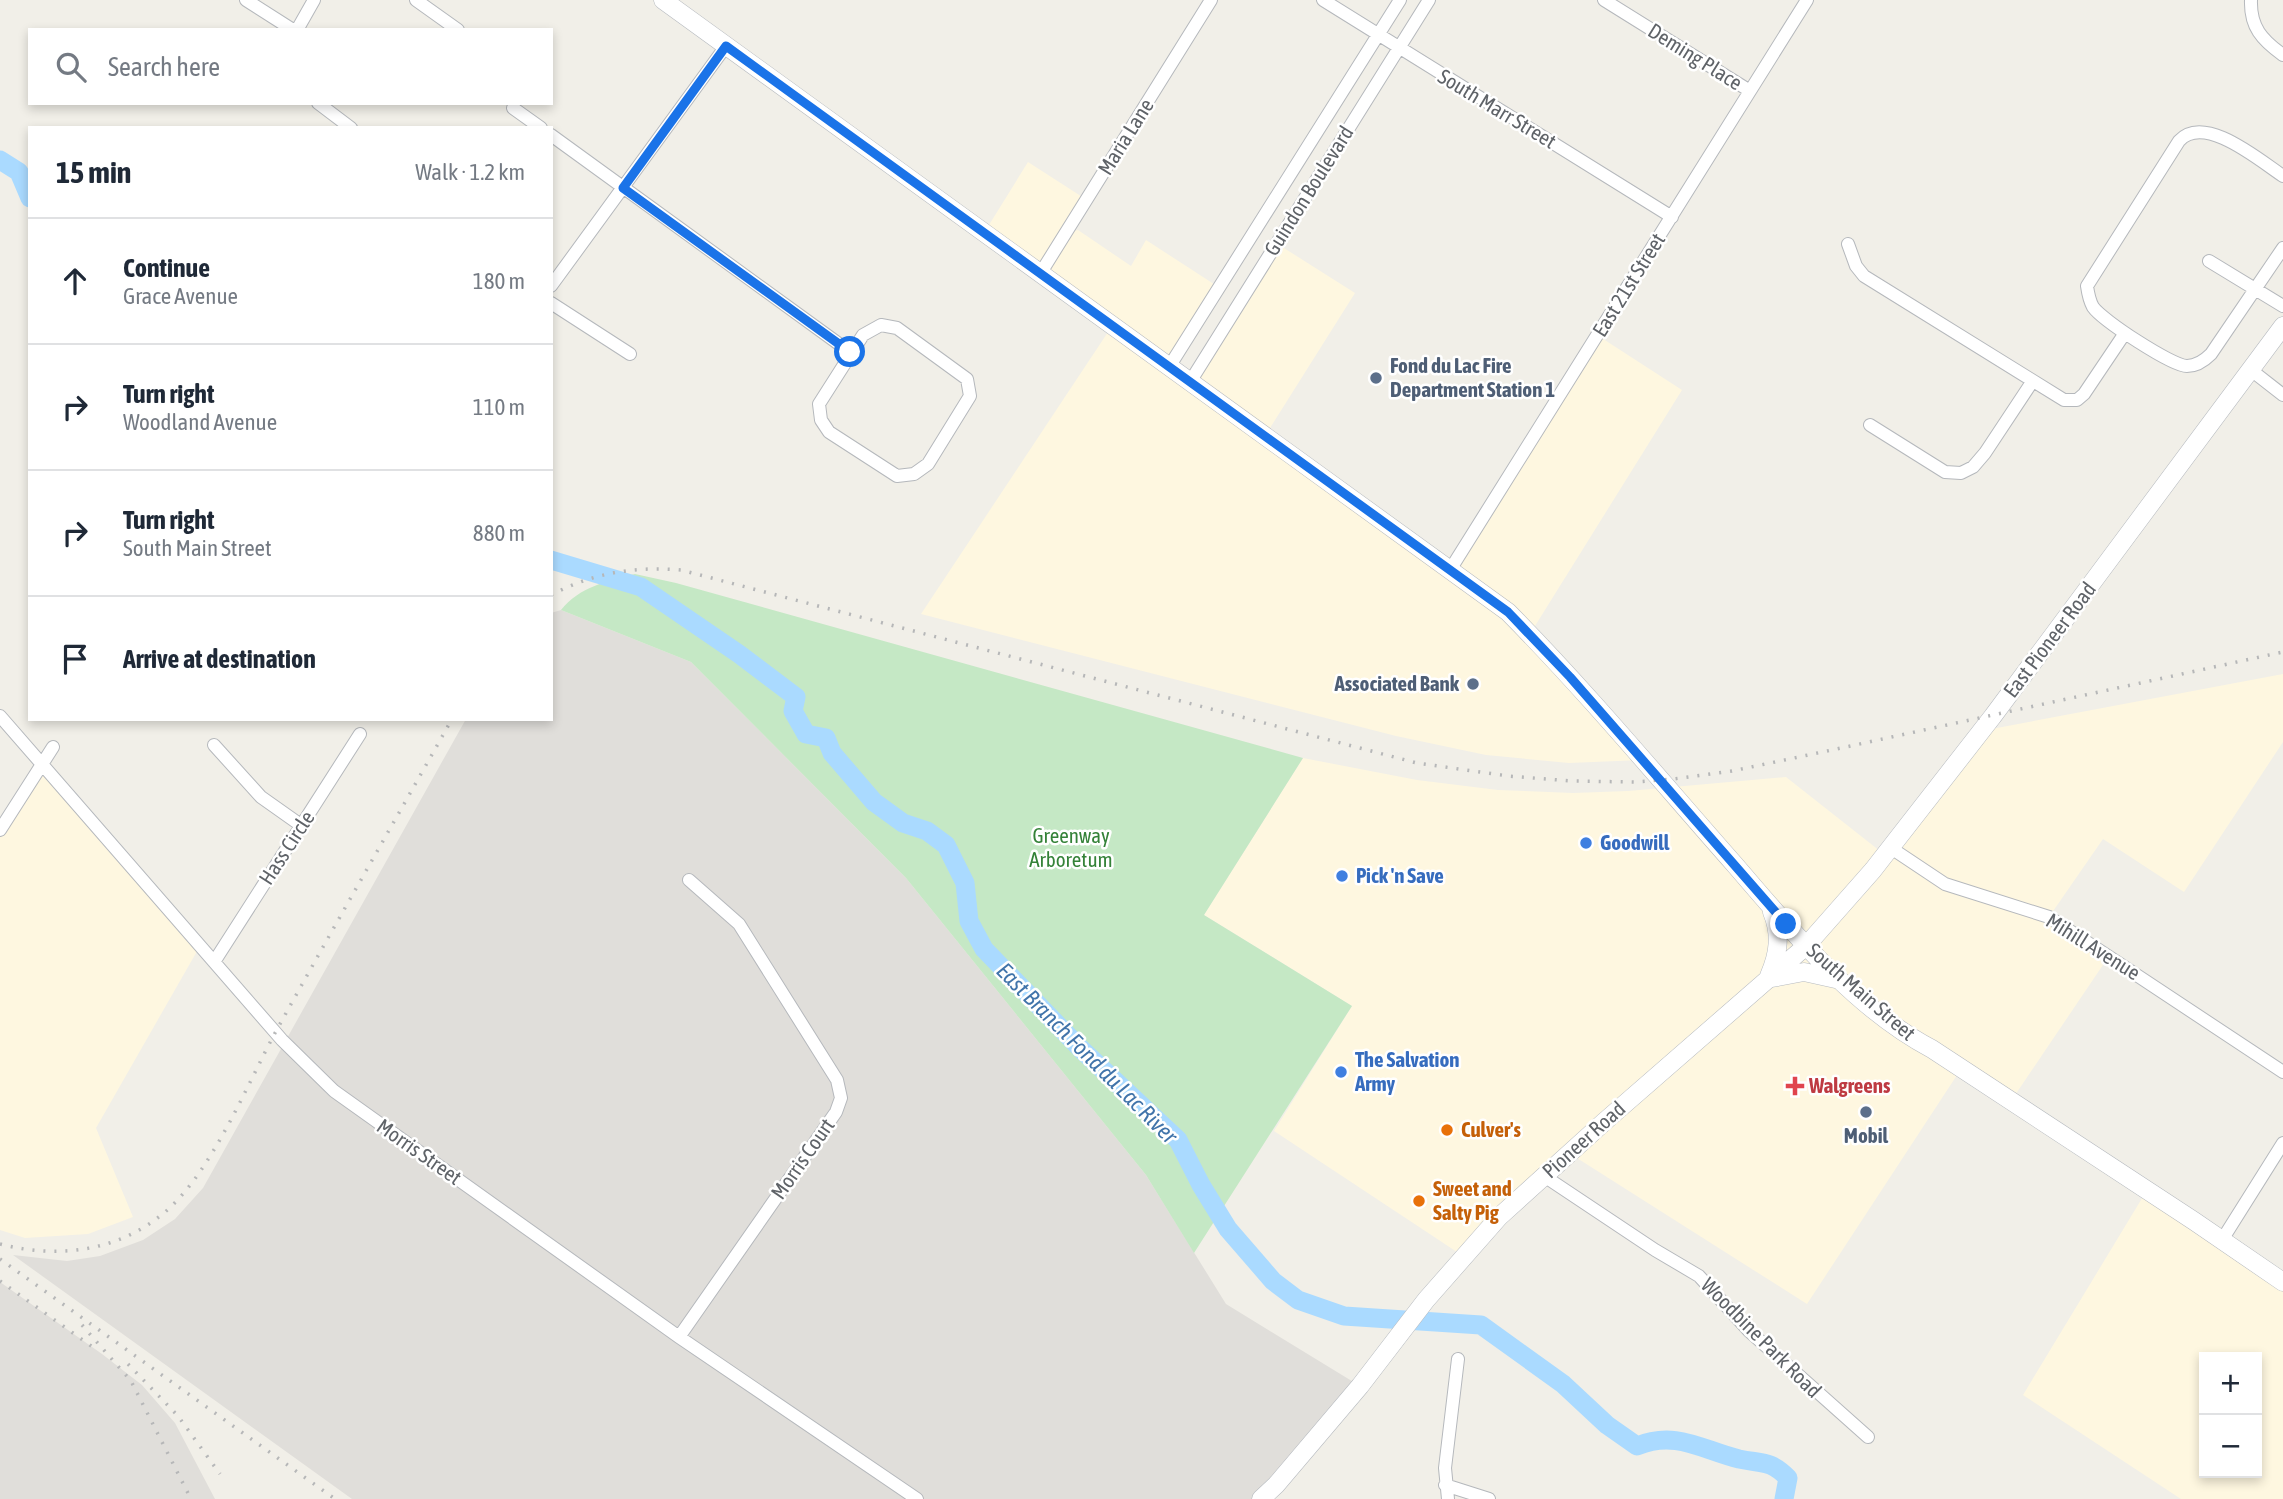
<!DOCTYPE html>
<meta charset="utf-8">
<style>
body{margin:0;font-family:"Asap Condensed",sans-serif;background:#f2f2f3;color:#1f2937}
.controls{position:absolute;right:21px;bottom:21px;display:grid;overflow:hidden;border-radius:0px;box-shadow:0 4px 10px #0003}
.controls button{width:63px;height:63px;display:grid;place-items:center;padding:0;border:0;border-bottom:2px solid #e0e1e3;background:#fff;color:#1f2937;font:35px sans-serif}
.stop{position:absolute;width:21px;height:21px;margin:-16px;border:5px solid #1a73e8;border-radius:50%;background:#fff}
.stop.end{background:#1a73e8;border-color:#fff;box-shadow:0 2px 7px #0008}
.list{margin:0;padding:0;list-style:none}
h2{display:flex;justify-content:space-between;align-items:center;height:91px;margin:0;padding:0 28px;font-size:30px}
h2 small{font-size:23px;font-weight:400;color:#747a83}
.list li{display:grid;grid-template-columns:46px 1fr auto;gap:21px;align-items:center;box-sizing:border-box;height:126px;padding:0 28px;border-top:2px solid #e0e1e3}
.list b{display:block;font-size:26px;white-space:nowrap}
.list p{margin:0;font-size:23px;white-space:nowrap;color:#747a83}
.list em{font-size:23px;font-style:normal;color:#747a83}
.icon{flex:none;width:38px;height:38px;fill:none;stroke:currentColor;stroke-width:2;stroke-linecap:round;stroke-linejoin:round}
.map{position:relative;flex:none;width:2283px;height:1499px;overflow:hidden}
.search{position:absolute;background:#fff;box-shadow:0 4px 10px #0003;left:28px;top:28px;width:525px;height:77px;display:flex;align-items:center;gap:18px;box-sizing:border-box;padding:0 24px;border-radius:0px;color:#747a83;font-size:26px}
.panel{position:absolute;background:#fff;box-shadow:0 4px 10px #0003;left:28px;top:126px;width:525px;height:595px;border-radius:0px}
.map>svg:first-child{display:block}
</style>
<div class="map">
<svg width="2283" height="1499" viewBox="0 0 2283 1499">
<rect width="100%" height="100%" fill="#f1efe8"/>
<path fill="#fef7e0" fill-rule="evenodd" d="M1028,162L1087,200L1067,232L1078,230L1131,266L1146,240L1220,288L1170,367L1189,382L1276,243L1355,293L1265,436L1450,570L1597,335L1682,390L1530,634L1642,760L1569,763L1486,755L1396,736L921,614L1112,326L984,233Z
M2283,674V742L2184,892L2103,839L2049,917L2109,956L2011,1101L1961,1069L1807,1304L1569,1153L1463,1256L1274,1131L1352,1006L1204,915L1303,758L1417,780L1498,790L1573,793L1628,791L1786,777L1885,855L1981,731Z
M43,765L200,946L96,1128L133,1217L88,1234L25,1238L0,1230V830Z
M2147,1190L2283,1282V1499H2181L2023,1395ZM2204,1357H2257V1473H2204Z"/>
<path fill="#e0deda" d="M561,610L691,662L906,878L1146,1175L1226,1304L1360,1386L1261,1499H352L13,1255L67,1261L100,1256L143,1240L175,1219L203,1188L466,719H551V613Z
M0,1282L102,1354L142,1385L175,1423L215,1499H0Z"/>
<path fill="#c5e8c5" d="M635,574L676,583L1303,758L1204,915L1352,1006L1194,1253L1146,1175L906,878L691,662L561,610C579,587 608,581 635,574Z"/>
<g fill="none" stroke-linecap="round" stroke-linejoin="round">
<path stroke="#aadaff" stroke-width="19" d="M0,160L19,172L30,198
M551,560L641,587L739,654L796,697L793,711L806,734L826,738L832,753L874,802L903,823L927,831L946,845L965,883L969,921L984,949L1080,1048L1178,1140L1201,1185L1228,1229L1273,1281L1298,1300L1344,1316L1481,1325L1563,1384L1607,1425L1637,1446C1676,1430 1702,1450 1739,1459C1763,1464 1770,1460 1788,1478L1784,1499"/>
<g stroke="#b5b8bc" stroke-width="14">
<path id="street" d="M246,0L293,30
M416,0L458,30
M1323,0L1672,217
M1604,0L1750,91
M2251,0C2250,27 2262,40 2283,55
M297,30L314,0
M318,103L351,128
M513,108L541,128
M551,135L850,352
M2283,176C2259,160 2204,113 2179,141L2087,286C2088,293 2089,300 2093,307C2102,320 2172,366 2187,366C2197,366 2204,361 2211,354L2283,248
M1848,244L1856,266L1864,276L2064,400H2077L2084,394L2125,333
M2209,261L2283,306
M1040,274L1211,0
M551,286L726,46
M551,303L630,354
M881,325L897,328L967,379L970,396L928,464L914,474L897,476L829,432L821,420L819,404L863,335Z
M1169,367L1400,0
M2251,370L2283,395
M1190,382L1429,0
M1870,425L1945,472L1961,473L1973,467L1985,453L2032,382
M1450,570L1807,0
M0,716L282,1040L334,1091L679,1337L917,1499
M214,745L261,797L302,826
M0,830L53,747
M1891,848L1945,884L2049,917L2283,1072
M214,962L360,734
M1544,1176L1655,1250L1699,1276L1749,1331L1868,1437
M2222,1240L2283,1143
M679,1337L836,1112L841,1098L837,1080L739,924L689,880
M1445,1485L1489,1499
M1448,1499L1445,1468L1458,1359"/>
</g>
<g stroke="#b6babf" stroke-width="19">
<path id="secondary" d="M663,0L1508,612C1587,692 1660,780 1735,865C1792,931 1854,1008 1932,1049L2194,1221L2283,1282
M1769,976C1779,953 1781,934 1772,912
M1772,978L1804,972L1840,980
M1261,1499L1276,1485L1360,1386L1426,1300L1499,1217L1604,1122L1806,946L1873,870L1993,716L2283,326"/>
</g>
<use href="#street" stroke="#fff" stroke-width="12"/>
<use href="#secondary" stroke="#fff" stroke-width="18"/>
<path stroke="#b6b7b8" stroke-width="3.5" stroke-dasharray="2 9" stroke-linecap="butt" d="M551,595C593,573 634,566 681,570L1417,763L1508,776L1571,781L1635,782L1673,779L1732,771L1832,750L2283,652
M0,1244C57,1259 118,1252 165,1212C211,1173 246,1087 275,1033C333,928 393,824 452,719
M0,1259L335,1499
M0,1281L94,1348
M82,1325L131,1381L191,1499
M128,1364L178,1416L220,1474"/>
</g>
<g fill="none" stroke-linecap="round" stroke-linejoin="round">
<path stroke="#1a73e8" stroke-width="9" d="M850,352L623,188L726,46L1508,612L1570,677L1786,924"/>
</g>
<g fill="#5c6f8a" stroke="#fff" stroke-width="2.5">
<circle cx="1376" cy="378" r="7"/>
<circle cx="1473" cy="684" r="7"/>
<circle cx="1866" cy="1112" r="7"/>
</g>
<g fill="#3f7fe0" stroke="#fff" stroke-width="2.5">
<circle cx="1586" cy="843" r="7"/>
<circle cx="1342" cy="876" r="7"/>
<circle cx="1341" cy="1072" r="7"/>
</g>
<path fill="#e0444e" stroke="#fff" stroke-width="2.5" d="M1791.5 1075.5h7v7h7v7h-7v7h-7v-7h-7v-7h7z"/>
<g fill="#e8710a" stroke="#fff" stroke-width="2.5">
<circle cx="1447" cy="1130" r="7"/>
<circle cx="1419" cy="1201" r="7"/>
</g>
<g text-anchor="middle" stroke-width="5" stroke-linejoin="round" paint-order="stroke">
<g font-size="21" fill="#5f6368" stroke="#fff">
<text transform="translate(1695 57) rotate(32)" y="7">Deming Place</text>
<text transform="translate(1497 109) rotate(31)" y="7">South Marr Street</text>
<text transform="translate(1126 137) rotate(-58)" y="7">Maria Lane</text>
<text transform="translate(1309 191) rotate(-58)" y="7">Guindon Boulevard</text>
<text transform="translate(1629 285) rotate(-58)" y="7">East 21st Street</text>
<text transform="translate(2050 640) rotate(-53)" y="7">East Pioneer Road</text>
<text transform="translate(287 848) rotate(-57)" y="7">Hass Circle</text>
<text transform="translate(2093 947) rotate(32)" y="7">Mihill Avenue</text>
<text transform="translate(1861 992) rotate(41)" y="7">South Main Street</text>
<text transform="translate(1584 1140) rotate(-42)" y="7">Pioneer Road</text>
<text transform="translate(419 1152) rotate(35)" y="7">Morris Street</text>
<text transform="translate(803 1159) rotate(-55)" y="7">Morris Court</text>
<text transform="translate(1761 1338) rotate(45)" y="7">Woodbine Park Road</text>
</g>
<g font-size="21" font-weight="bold" fill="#4e5e75" stroke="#fff" text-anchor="start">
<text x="1390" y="373">Fond du Lac Fire<tspan x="1390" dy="24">Department Station 1</tspan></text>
<text x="1459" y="691" text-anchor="end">Associated Bank</text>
<text x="1866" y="1143" text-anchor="middle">Mobil</text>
</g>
<g font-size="21" fill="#348238" stroke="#fff">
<text x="1071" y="843">Greenway<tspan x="1071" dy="24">Arboretum</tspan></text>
</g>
<g font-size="21" font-weight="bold" fill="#366cbe" stroke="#fff" text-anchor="start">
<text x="1600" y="850">Goodwill</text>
<text x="1356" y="883">Pick 'n Save</text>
<text x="1355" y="1067">The Salvation<tspan x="1355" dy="24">Army</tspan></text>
</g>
<g font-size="21" font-weight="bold" fill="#be3a42" stroke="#fff" text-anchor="start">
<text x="1809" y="1093">Walgreens</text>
</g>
<g font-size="21" font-weight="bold" fill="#c56008" stroke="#fff" text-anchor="start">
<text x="1461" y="1137">Culver's</text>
<text x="1433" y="1196">Sweet and<tspan x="1433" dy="24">Salty Pig</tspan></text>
</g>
<g font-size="23" font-style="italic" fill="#4174aa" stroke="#fff">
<text transform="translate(1087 1053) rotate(45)" y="8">East Branch Fond du Lac River</text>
</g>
</g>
</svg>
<div class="controls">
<button>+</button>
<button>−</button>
</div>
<div class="stop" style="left:850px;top:352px"></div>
<div class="stop end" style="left:1786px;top:924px"></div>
<div class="search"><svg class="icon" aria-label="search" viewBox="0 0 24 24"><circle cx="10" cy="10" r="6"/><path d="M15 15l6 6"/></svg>Search here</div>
<section class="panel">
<h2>15 min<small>Walk · 1.2 km</small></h2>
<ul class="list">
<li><svg class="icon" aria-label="ahead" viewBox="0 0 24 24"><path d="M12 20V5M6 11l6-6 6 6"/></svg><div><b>Continue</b><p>Grace Avenue</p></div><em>180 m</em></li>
<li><svg class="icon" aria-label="right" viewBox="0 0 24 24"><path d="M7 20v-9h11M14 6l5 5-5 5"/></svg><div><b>Turn right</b><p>Woodland Avenue</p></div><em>110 m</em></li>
<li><svg class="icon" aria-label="right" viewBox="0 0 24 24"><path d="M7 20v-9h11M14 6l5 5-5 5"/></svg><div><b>Turn right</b><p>South Main Street</p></div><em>880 m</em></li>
<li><svg class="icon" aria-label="arrive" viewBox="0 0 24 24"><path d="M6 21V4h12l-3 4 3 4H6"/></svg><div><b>Arrive at destination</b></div></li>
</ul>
</section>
</div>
